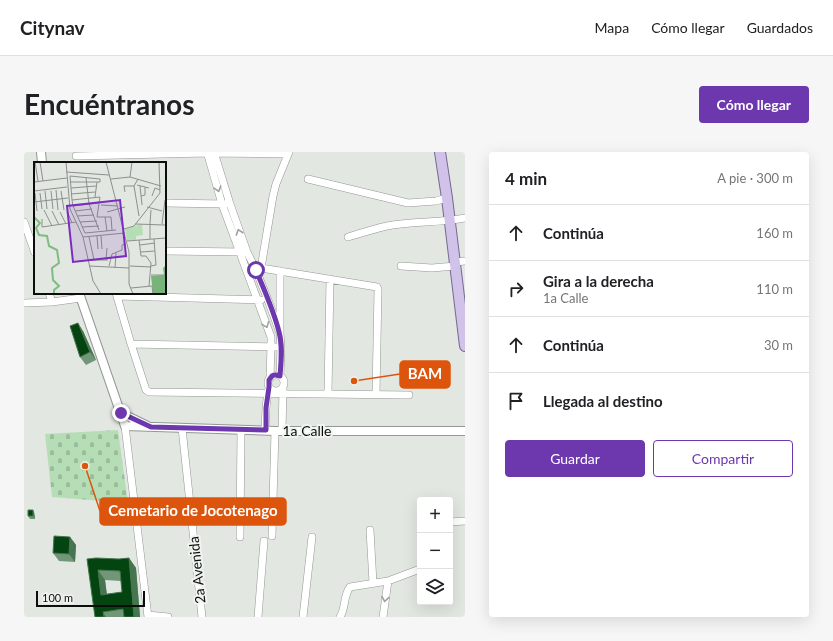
<!DOCTYPE html>
<html lang="es">
<meta charset="utf-8">
<style>
body{margin:0;font-family:Lato,sans-serif;background:#f6f6f6;color:#202124}
.controls{position:absolute;right:12px;bottom:12px;display:grid;overflow:hidden;border-radius:4px;box-shadow:0 4px 16px #0002}
.controls button{width:36px;height:36px;display:grid;place-items:center;padding:0;border:0;border-bottom:1px solid #e0e0e0;background:#fff;color:#202124;font:20px sans-serif}
.scale{position:absolute;left:12px;bottom:10px;width:109px;box-sizing:border-box;padding-left:4px;border:2px solid #0c0e0c;border-top:0;font-size:11px;line-height:14px;white-space:nowrap;color:#0c0e0c;-webkit-text-stroke:3px #eff4ef;paint-order:stroke}
.stop{position:absolute;width:12px;height:12px;margin:-9px;border:3px solid #6d37ae;border-radius:50%;background:#fff}
.stop.end{background:#6d37ae;border-color:#fff;box-shadow:0 1px 4px #0008}
.list{margin:0;padding:0;list-style:none}
h2{display:flex;justify-content:space-between;align-items:center;height:52px;margin:0;padding:0 16px;font-size:17px}
h2 small{font-size:13px;font-weight:400;color:#757577}
.list li{display:grid;grid-template-columns:26px 1fr auto;gap:12px;align-items:center;box-sizing:border-box;height:56px;padding:0 16px;border-top:1px solid #e0e0e0}
.list b{display:block;font-size:15px;white-space:nowrap}
.list p{margin:0;font-size:13px;white-space:nowrap;color:#757577}
.list em{font-size:13px;font-style:normal;color:#757577}
.actions{display:flex;gap:8px;padding:12px 16px}
.actions a{flex:1;padding:9px 0;border:1px solid #6d37ae;border-radius:4px;text-align:center;font-size:14px;color:#6d37ae}
.actions .main{background:#6d37ae;color:#fff}
.icon{flex:none;width:22px;height:22px;fill:none;stroke:currentColor;stroke-width:2;stroke-linecap:round;stroke-linejoin:round}
.map{position:relative;flex:none;width:441px;height:465px;overflow:hidden;border-radius:4px}
header{display:flex;align-items:center;gap:24px;box-sizing:border-box;height:56px;padding:0 20px;background:#fff;border-bottom:1px solid #e0e0e0}
header strong{font-size:19px}
nav{display:flex;gap:22px;margin-inline-start:auto;font-size:14px}
.intro{display:flex;align-items:center;justify-content:space-between;box-sizing:border-box;height:96px;padding:0 24px}
h1{margin:0;font-size:28px}
.button{padding:10px 18px;border-radius:4px;background:#6d37ae;color:#fff;font-size:14px;font-weight:700}
main{display:flex;gap:24px;padding:0 24px}
aside{flex:1;background:#fff;border-radius:4px;box-shadow:0 4px 16px #0002}
.map>svg:first-child{display:block}
</style>
<header>
<strong>Citynav</strong>
<nav><a>Mapa</a><a>Cómo llegar</a><a>Guardados</a></nav>
</header>
<div class="intro"><h1>Encuéntranos</h1><a class="button">Cómo llegar</a></div>
<main>
<div class="map">
<svg width="441" height="465" viewBox="0 0 441 465">
<defs>
<pattern id="cemetery-stones" width="16" height="16" patternUnits="userSpaceOnUse"><rect width="16" height="16" fill="#b6deb6"/><path d="M2 7V4a2 2 0 0 1 4 0v3zM10 15v-3a2 2 0 0 1 4 0v3z" fill="#9bbd9b"/></pattern>
</defs>
<rect width="100%" height="100%" fill="#e2e7e1"/>
<path fill="url(#cemetery-stones)" d="M94,278L104,351L28,345L21,282Z"/>
<g fill="none" stroke-linecap="round" stroke-linejoin="round">
<g stroke="#929892" stroke-width="8">
<path id="minor" d="M183,0L198,52L247,185V194L246,226
M190,0L206,52L223,100L232,118L244,148L256,181
M52,4L183,1L264,2
M284,27L384,51L412,49L423,46
M141,51L201,52
M0,70L11,101
M324,85C337,81 350,77 363,74C389,69 415,71 441,66
M141,99L219,100
M431,110L441,109
M377,114L408,116L431,114
M237,116L249,44L252,32L265,0
M232,118L237,116L353,135L354,137L352,243
M256,119V181L257,195L256,224
M25,141L28,150
M92,141L107,192L122,238L125,240L385,243
M93,144L237,148
M0,151L28,150L57,146
M107,192L257,195
M244 231a8 8 0 1 1 16 0a8 8 0 1 1-16 0Z
M304,242L306,127
M101,274L124,465
M158,276L178,465
M241,278L242,256L244,239
M258,279L259,237
M426,370L441,369
M346,378L349,431
M248,384L251,279
M216,385L217,278
M124,463L144,465
M234,465L240,389
M279,465L288,385
M316,465C322,456 319,444 326,435L364,429L396,417
M359,465L364,429"/>
</g>
<g stroke="#929892" stroke-width="10">
<path id="tertiary" d="M17,0L18,11
M55,141L101,274L251,279H441
M97,261L124,274"/>
</g>
<g stroke="#776991" stroke-width="12">
<path id="primary" d="M416,0L423,46L441,194"/>
</g>
<use href="#minor" stroke="#fff" stroke-width="7"/>
<use href="#tertiary" stroke="#fff" stroke-width="8"/>
<use href="#primary" stroke="#d0c2e8" stroke-width="10"/>
</g>
<path fill="#729678" fill-rule="evenodd" d="M59,179L72,208L62,213L56,205Z
M104,354V364H94L90,359Z
M10,360L11,367H6L4,364Z
M46,385L52,393L51,410L35,409L29,401Z
M105,406L112,416L116,465H71L63,407H95ZM81,428L97,429L98,440L83,442Z"/>
<path fill="#46754f" d="M54,171L59,179L72,208L66,200Z
M100,349L104,354V364L101,358Z
M9,358L10,360L11,367L9,364Z
M46,385L52,393L51,410L45,402Z
M105,406L112,416L116,465H110Z
M74,418L81,428L84,453L77,443Z
M79,460L82,465H80Z"/>
<path fill="#034410" stroke="#46754f" fill-rule="evenodd" d="M54,171L66,200L56,205L46,174Z
M4,358H9V364H4Z
M30,384L46,385L45,402L29,401Z
M72,406L95,407L105,406L110,465H100L99,457L79,460L80,465H71L63,407ZM74,418L96,419L98,440L77,443Z"/>
<defs><path id="oneway-chevron" d="M-2-3.5L2.5 0L-2 3.5" fill="none" stroke-width="1.6" stroke-linecap="round" stroke-linejoin="round"/></defs>
<g stroke="#9e9f9e">
<use href="#oneway-chevron" transform="translate(194 37) rotate(73)"/>
<use href="#oneway-chevron" transform="translate(215 80) rotate(-109)"/>
<use href="#oneway-chevron" transform="translate(242 173) rotate(69)"/>
<use href="#oneway-chevron" transform="translate(361 447) rotate(99)"/>
</g>
<g fill="none" stroke-linecap="round" stroke-linejoin="round">
<path stroke="#6d37ae" stroke-width="5" d="M97,261L127,275L242,278V256L245,235V228L248,224L250,223H252L256,224C257,210 259,194 255,180C250,159 240,138 232,118"/>
</g>
<g text-anchor="middle" stroke-width="4" stroke-linejoin="round" paint-order="stroke">
<g font-size="14" fill="#0c0e0c" stroke="#eff4ef">
<text x="283" y="284">1a Calle</text>
<text transform="translate(173 418) rotate(-96)" y="5">2a Avenida</text>
</g>
</g>
<g transform="translate(10 10)">
<rect width="132" height="132" fill="#e2e7e1"/>
<path d="M132,103V132H119L117,114L130,113L129,106Z" fill="#78b37a"/>
<path d="M108,62L109,73L102,74V78L93,79L91,67Z" fill="#b6deb6"/>
<path fill="none" stroke="#80bc82" stroke-width="2" d="M0,55L6,61L2,66L5,73L13,74L15,84L23,88L25,101L18,106L19,118L25,124L20,128V132"/>
<path fill="none" stroke="#8c908c" stroke-width="1" d="M1,0L4,19M6,0L9,19M32,0L36,47L49,75L59,119L67,132M72,0L95,90V122L99,132M32,10L75,13M96,15L98,0M52,16L55,42L65,68M77,17L96,15L127,24M104,17L100,24L105,54M0,20L33,16M37,20H66V17L36,14L38,38L39,44L51,71L82,68M103,23L115,26M106,24L108,43M37,26L62,24M22,28L24,48M0,29L33,25M11,29L13,47M17,29L19,47M27,29L30,48M91,30L90,24H100M1,31L3,49M6,31L8,47M37,32L61,30M107,34L111,33V25M118,34L121,26L126,28M61,35L63,20M38,38L66,35L63,55M0,40L34,36M67,43L84,44M39,44L65,41M113,45L128,49M10,48L18,64M18,49L25,63M33,49L38,61M41,49L58,47M26,50L32,62M73,50L91,45M43,54L60,53M63,55H77L78,68M71,55L73,69M8,57V65L42,60M46,60L63,59M116,61V77M116,61L117,48M101,62L131,63M128,62L131,38M48,65L65,64M90,67L100,64L126,31L125,0M63,74L64,87M67,74L68,87M49,75L91,71M55,75L60,98M105,78L107,94H112L117,101L115,124M93,79L132,76M106,83L121,81M107,90L121,89M54,98H74M72,98L73,86M55,104L95,106M75,104L78,92L88,88V83L92,82M96,104L117,105M117,104L122,103L120,77M81,106L82,91M117,113H132M97,126L118,124L119,132"/>
<path fill="#7b2cbf" fill-opacity="0.15" stroke="#7b2cbf" stroke-width="2" d="M86,38L92,94L39,100L33,44Z"/>
<rect width="132" height="132" fill="none" stroke="#0c0e0c" stroke-width="2"/>
</g>
<path fill="none" stroke="#dd550c" stroke-width="1.5" d="M330 229L376 222M61 314L76 359"/>
<g fill="#dd550c" stroke="#eff4ef" stroke-width="1.5">
<circle cx="330" cy="229" r="4"/>
<circle cx="61" cy="314" r="4"/>
</g>
<g fill="#dd550c" stroke="#dd550c" stroke-width="1.5">
<rect x="376" y="209" width="50" height="27" rx="4"/>
<rect x="76" y="346" width="186" height="27" rx="4"/>
</g>
<g font-size="15" text-anchor="middle" font-weight="bold" fill="#fff">
<text x="401" y="227">BAM</text>
<text x="169" y="364">Cemetario de Jocotenago</text>
</g>
</svg>
<div class="controls">
<button>+</button>
<button>−</button>
<button><svg class="icon" aria-label="layers" viewBox="0 0 24 24"><path d="M12 4l9 5-9 5-9-5zM3 14l9 5 9-5"/></svg></button>
</div>
<div class="scale">100 m</div>
<div class="stop" style="left:232px;top:118px"></div>
<div class="stop end" style="left:97px;top:261px"></div>
</div>
<aside>
<h2>4 min<small>A pie · 300 m</small></h2>
<ul class="list">
<li><svg class="icon" aria-label="ahead" viewBox="0 0 24 24"><path d="M12 20V5M6 11l6-6 6 6"/></svg><div><b>Continúa</b></div><em>160 m</em></li>
<li><svg class="icon" aria-label="right" viewBox="0 0 24 24"><path d="M7 20v-9h11M14 6l5 5-5 5"/></svg><div><b>Gira a la derecha</b><p>1a Calle</p></div><em>110 m</em></li>
<li><svg class="icon" aria-label="ahead" viewBox="0 0 24 24"><path d="M12 20V5M6 11l6-6 6 6"/></svg><div><b>Continúa</b></div><em>30 m</em></li>
<li><svg class="icon" aria-label="arrive" viewBox="0 0 24 24"><path d="M6 21V4h12l-3 4 3 4H6"/></svg><div><b>Llegada al destino</b></div></li>
</ul>
<div class="actions"><a class="main">Guardar</a><a>Compartir</a></div>
</aside>
</main>
